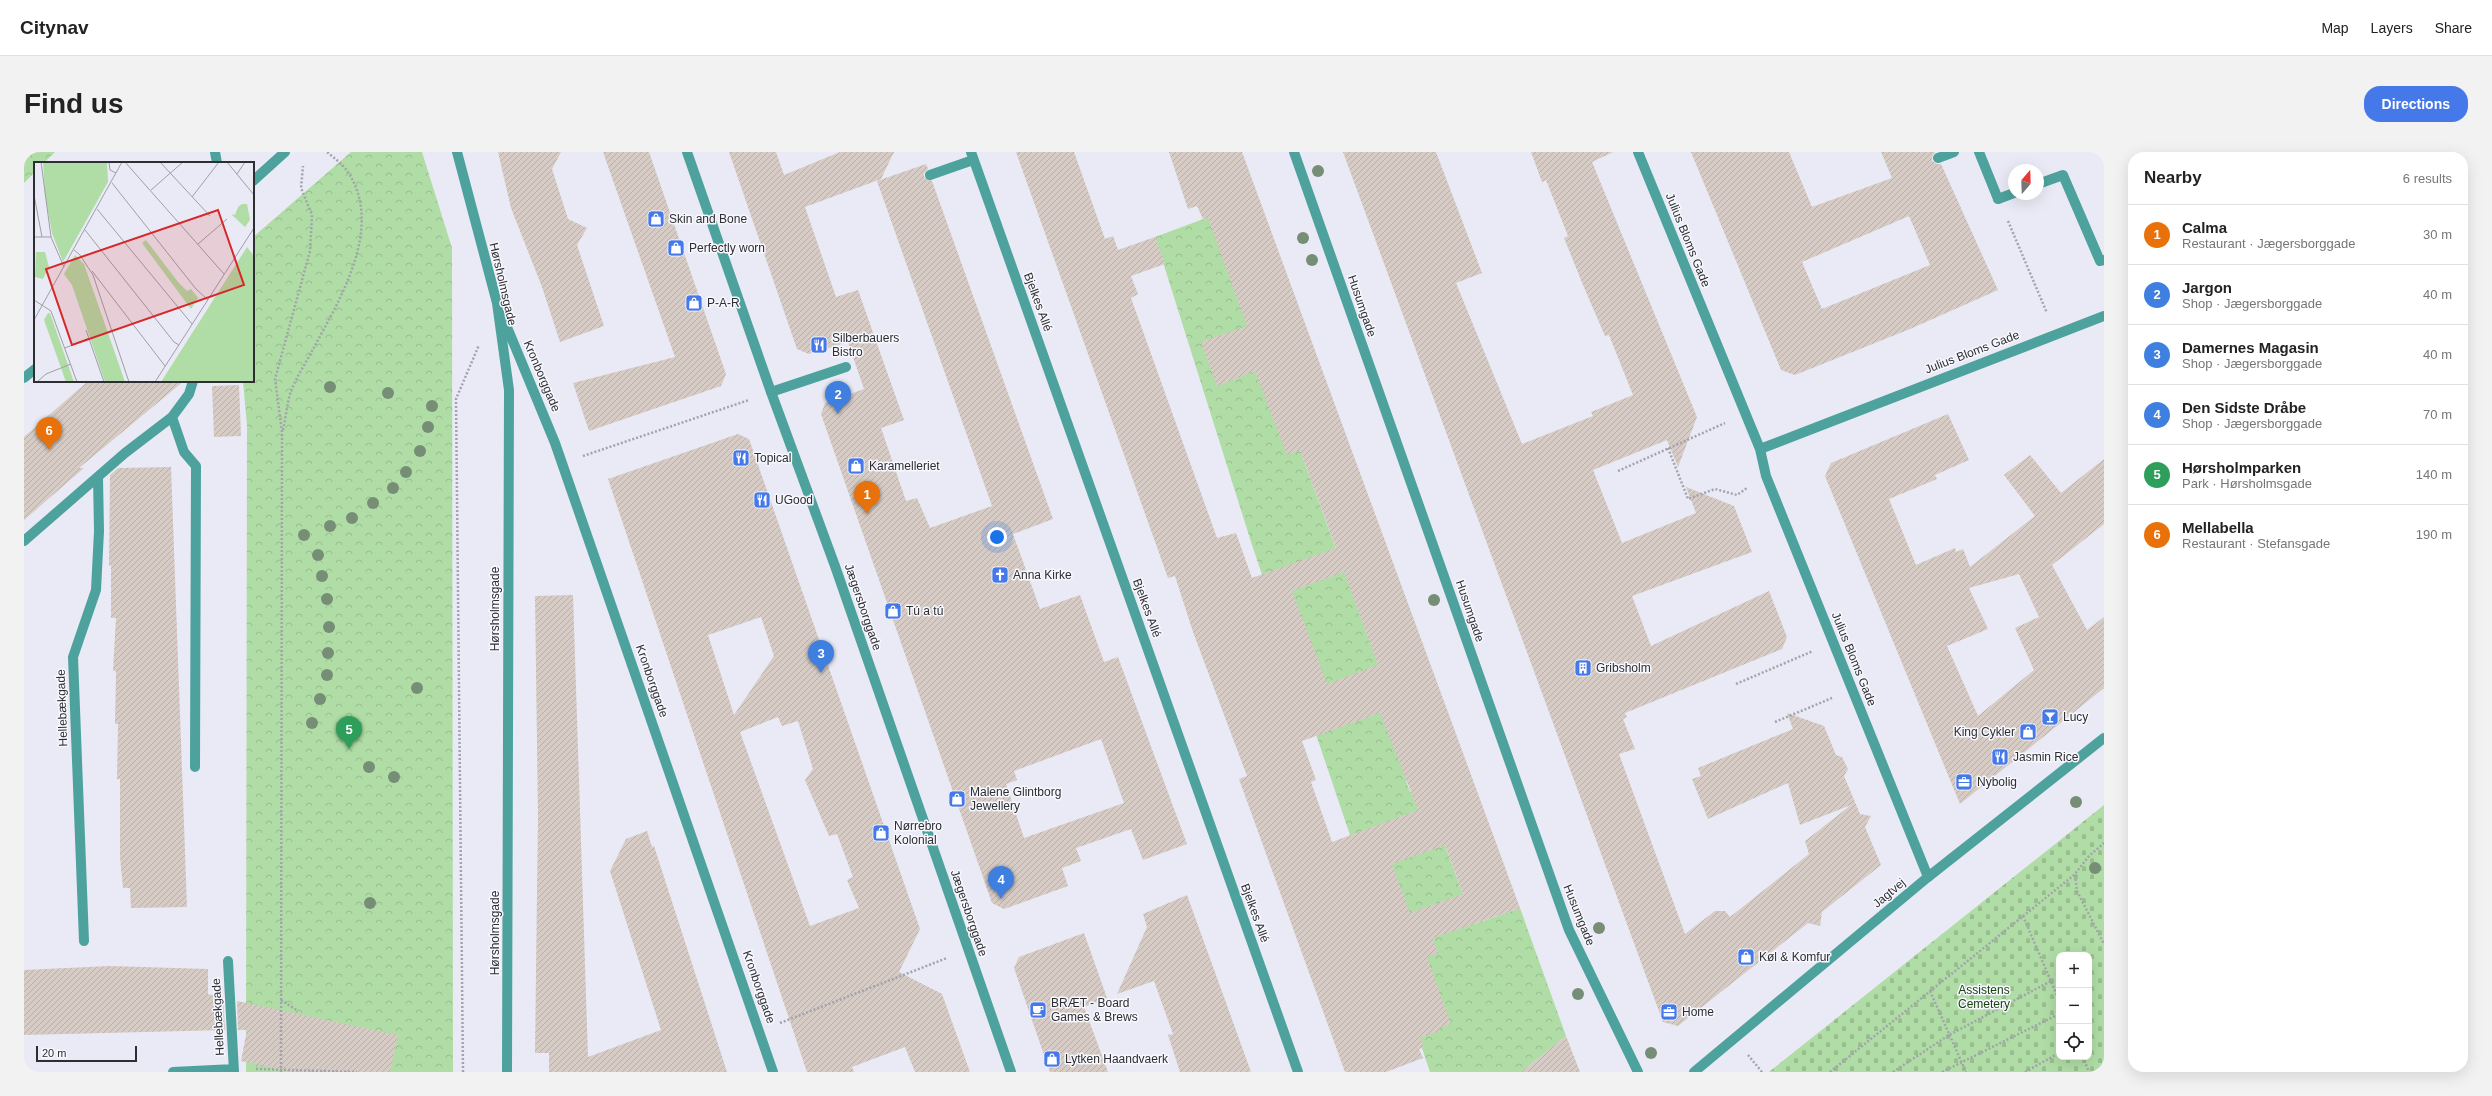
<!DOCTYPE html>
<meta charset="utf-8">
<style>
body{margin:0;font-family:Helvetica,sans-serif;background:#f2f2f2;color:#222}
.controls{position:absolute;right:12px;bottom:12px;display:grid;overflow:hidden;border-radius:8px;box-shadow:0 4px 16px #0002}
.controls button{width:36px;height:36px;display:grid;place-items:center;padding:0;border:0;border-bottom:1px solid #e0e0e0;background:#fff;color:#222;font:20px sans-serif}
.compass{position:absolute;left:1984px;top:12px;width:36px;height:36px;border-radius:50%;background:#fff;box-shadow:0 4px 16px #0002;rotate:19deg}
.scale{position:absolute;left:12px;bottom:10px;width:101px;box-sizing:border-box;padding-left:4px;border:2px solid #2d2d32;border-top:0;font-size:11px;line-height:14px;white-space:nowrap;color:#2d2d32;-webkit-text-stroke:3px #f7f8fe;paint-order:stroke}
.you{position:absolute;left:973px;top:385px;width:14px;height:14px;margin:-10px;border:3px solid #fff;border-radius:50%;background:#1a73e8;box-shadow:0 0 0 6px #1a73e833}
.badge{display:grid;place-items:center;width:26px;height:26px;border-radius:50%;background:#4578e9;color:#fff;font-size:13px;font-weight:700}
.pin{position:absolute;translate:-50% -33px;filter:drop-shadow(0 1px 2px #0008)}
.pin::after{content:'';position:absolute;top:21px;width:14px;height:12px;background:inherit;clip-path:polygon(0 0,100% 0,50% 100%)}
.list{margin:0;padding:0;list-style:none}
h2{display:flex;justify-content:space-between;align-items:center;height:52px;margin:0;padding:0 16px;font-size:17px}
h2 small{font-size:13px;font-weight:400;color:#767676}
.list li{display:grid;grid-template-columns:26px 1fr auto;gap:12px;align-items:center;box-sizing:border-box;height:60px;padding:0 16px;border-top:1px solid #e0e0e0}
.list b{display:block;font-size:15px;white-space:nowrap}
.list p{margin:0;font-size:13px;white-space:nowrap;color:#767676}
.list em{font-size:13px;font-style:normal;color:#767676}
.icon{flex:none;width:22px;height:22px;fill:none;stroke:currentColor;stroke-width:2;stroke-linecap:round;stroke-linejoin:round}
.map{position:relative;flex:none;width:2080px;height:920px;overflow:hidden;border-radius:16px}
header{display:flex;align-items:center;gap:24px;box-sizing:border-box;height:56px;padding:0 20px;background:#fff;border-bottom:1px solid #e0e0e0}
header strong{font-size:19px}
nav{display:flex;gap:22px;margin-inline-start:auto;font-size:14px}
.intro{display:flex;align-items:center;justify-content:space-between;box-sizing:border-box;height:96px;padding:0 24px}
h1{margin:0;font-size:28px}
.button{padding:10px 18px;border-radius:16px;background:#4578e9;color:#fff;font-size:14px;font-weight:700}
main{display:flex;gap:24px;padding:0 24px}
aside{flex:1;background:#fff;border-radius:16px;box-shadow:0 4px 16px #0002}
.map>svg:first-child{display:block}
</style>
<header>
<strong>Citynav</strong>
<nav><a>Map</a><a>Layers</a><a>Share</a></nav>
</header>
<div class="intro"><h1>Find us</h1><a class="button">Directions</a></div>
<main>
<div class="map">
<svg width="2080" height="920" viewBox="0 0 2080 920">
<defs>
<pattern id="forest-crowns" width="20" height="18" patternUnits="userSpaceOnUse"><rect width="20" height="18" fill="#b0dda6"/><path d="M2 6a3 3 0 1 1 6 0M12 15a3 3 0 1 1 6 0" fill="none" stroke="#98be8f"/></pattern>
<pattern id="cemetery-stones" width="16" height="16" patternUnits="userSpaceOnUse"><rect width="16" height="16" fill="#b0dda6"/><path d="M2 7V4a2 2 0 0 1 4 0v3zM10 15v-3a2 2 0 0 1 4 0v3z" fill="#98be8f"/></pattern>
<pattern id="building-hatch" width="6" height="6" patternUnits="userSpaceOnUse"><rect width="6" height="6" fill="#d6cbc5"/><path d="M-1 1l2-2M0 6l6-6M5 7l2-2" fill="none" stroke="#b8afaa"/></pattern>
</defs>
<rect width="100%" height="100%" fill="#e9eaf5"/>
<path fill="url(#forest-crowns)" d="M0,0H31L20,11H11V20L0,31Z
M327,0H398L428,96L429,920H222L223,274L219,229H229V85Z
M1190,63L1226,182L1264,265L1359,526L1389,627L1382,629L1386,640L1395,637L1402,642L1450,772L1496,756L1542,884L1497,920H1406L1228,393L1131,85Z"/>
<path fill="url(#cemetery-stones)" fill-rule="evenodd" d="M2080,653V920H1745ZM2035,803H2065V905H2035Z"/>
<path fill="url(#building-hatch)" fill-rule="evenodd" d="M474,0H537L528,17L544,67L563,76L553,93L580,174L536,190L518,135L487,56Z
M579,0H625L702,222L697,234L565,279L549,231L651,205Z
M705,0H752L760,23L816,0H870L857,27L781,55L812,145L834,138L880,268L857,276L882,349L893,346L906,376L968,354L853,29L902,12L904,17L900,21V25L908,29L1029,367L989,382L1016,457L1056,443L1080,510L1094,505L1163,692L1119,708L1107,677L1052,696L1057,709L1038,716L1044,734L980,757L968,751L797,262L801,251L840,237L824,190L785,202L773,197ZM1077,587L1100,651L1000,686L982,632L993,628L990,619Z
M992,0H1050L1081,87L1089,84L1094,98L1131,85L1141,112L1107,124L1114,142L1107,146L1193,386L1212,381L1228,426L1312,396L1276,298L1263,303L1231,219L1193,234L1177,190L1223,174L1184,66L1179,67L1173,54L1164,57L1145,0H1218L1496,756L1409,786L1414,801L1403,805L1427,872L1415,876L1416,879L1396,886L1400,895L1395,897L1399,906L1362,920H1321L1215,627L1223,624L1169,480L1151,424L1144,426ZM1320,420L1354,513L1303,532L1268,439ZM1356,561L1394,658L1308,690L1287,630L1292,628L1278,589ZM1421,693L1439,742L1386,761L1368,712Z
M1319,0H1412L1458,121L1432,131L1498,292L1569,264L1567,260L1609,243L1585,183L1581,184L1559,133L1540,86L1544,84L1522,28L1518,30L1507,0H1589L1568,10L1673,265L1654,315L1643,288L1569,318L1598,391L1672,361L1662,335L1710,354L1728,400L1608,444L1627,494L1745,439L1763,485L1758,497L1601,561L1603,565L1599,567L1611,597L1595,602L1661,782L1691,759H1701L1706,765L1785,702L1781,689L1827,653L1776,673L1764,631L1684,667L1668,627L1677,624L1674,616L1769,577L1763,561L1800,574L1812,603L1818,605L1824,617L1820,624L1836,662L1847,664L1841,675L1857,713L1798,760L1796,774L1784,771L1654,874L1639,870Z
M1667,0H1765L1788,55L1868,26L1857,0H1911L1908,5V9L1913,12H1917L1974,138L1886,177L1771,223L1757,218ZM1885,64L1906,113L1798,157L1778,110Z
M64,229H160L55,316H60L0,368V285Z
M215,233L217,284L190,285L188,234Z
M1924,262L1945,308L1911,323L1913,327L1865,347L1892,413L1931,396L1932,400L1939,397L1946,415L2011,364L1980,323L2006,303L2037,341L2080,307V372L2028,413L2063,478L2080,465V536L1936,652L1801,324L1807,311ZM1995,422L2015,465L1991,476L2010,518L1954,564L1923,494L1964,477L1945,436Z
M714,282L725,287L896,777L875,820L918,842L946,920H891L881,895L828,915L830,920H783L584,327ZM737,465L750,504L710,563L684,483ZM754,565L758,574L774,569L789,617L781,628L805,684L813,682L829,725L823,728L835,756L786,774L716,580Z
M147,315L163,755L107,756L106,736H99L96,705V627H93L94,572H91L92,519H89L92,466H87V413L85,414L86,323L94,316Z
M549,443L564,905L637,878L586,719L602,687L623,679L628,695L630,694L703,920H525V901H511L514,664L511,444Z
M1163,743L1209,870L1227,920H1156L1144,883L1149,882L1130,829L1093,842L1123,775L1119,762Z
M1060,781L1083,846L1060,855L1084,920H1026L990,816L995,805Z
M86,814L184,817V842L199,846L201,878L0,883V818Z
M213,849L374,883L366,920H270L217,909L223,878H214Z
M1542,884L1556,920H1497Z"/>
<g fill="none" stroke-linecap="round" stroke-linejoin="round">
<path stroke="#a2a3ab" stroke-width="2.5" stroke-dasharray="2 2" stroke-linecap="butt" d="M1984,69L2023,161
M259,278C262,265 263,251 267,239C272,226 281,212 288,199C316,147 363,72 321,16C316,10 309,5 303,0
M1644,296L1664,347L1691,337L1713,343L1723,336
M559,304L725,248
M1594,319L1701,271
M1712,532L1789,499
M1751,570L1808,546
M2051,723L2053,739L2080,792
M1999,764L2035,848
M1906,839L1942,920
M257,848L274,859
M756,871L923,806
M1724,903L1738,920
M2059,905L2065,920
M232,917L333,920
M257,920L258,280L251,227L286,99L288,63L277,36L279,14
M439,920L432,247L455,193
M1806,920L2050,723L2065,704L2080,691
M1869,920L1925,883L2027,829
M1918,920L2035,862
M2001,920L2035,901"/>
<path stroke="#4ea29d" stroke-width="10" d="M1914,6L1930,0
M906,23L949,8
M2014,32L2039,23L2076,109L2080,108
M1974,47L1990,41
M747,240L822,215
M148,265L160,300L172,314L171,615
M0,389L101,301L148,265L165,242L169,229
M60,789L49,505L72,438L75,379L74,325"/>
<path stroke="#4ea29d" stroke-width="10" d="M191,0L193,11
M433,0L473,151L485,238L483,920
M663,0L747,240L811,414L987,920
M947,0L1274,920
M1270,0L1545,778L1614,920
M1614,0L1736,297L1742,324L1904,725
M1955,0L1974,47
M229,29L261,0
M478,163L531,291L749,920
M0,226L11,217
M1736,297L2080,164
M204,809L210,920
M149,920L210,917"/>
<path stroke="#4ea29d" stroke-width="10" d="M1670,920L1904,725L2080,586"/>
</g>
<g fill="#778e76">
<circle cx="1294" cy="19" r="6"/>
<circle cx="1279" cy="86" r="6"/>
<circle cx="1288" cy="108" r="6"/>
<circle cx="306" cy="235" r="6"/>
<circle cx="364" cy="241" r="6"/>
<circle cx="408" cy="254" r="6"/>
<circle cx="404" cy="275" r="6"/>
<circle cx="396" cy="299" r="6"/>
<circle cx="382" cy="320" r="6"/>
<circle cx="369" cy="336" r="6"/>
<circle cx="349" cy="351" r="6"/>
<circle cx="328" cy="366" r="6"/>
<circle cx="306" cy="374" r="6"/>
<circle cx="280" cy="383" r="6"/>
<circle cx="294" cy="403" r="6"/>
<circle cx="298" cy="424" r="6"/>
<circle cx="303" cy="447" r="6"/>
<circle cx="1410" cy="448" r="6"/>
<circle cx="305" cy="475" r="6"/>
<circle cx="304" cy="501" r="6"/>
<circle cx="303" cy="523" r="6"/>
<circle cx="393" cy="536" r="6"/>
<circle cx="296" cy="547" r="6"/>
<circle cx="288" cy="571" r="6"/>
<circle cx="345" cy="615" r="6"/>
<circle cx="370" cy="625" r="6"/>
<circle cx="2052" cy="650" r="6"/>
<circle cx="2071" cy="716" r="6"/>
<circle cx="346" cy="751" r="6"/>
<circle cx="1575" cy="776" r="6"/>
<circle cx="1554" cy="842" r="6"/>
<circle cx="1627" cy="901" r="6"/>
</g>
<defs>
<g id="shop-square" transform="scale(0.9)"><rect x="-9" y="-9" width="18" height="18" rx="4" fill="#4578e9" stroke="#f7f8fe"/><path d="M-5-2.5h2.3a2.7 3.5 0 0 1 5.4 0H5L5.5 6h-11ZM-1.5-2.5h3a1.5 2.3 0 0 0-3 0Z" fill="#fff"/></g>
<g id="restaurant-square" transform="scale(0.9)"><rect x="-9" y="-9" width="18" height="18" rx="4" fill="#4578e9" stroke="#f7f8fe"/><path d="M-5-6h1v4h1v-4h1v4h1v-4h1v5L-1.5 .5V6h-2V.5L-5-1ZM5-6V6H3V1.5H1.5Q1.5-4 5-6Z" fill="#fff"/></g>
<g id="church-square" transform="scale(0.9)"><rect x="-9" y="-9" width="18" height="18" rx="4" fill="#4578e9" stroke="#f7f8fe"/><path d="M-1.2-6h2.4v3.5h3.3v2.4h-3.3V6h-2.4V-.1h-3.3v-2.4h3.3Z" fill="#fff"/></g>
<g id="building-square" transform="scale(0.9)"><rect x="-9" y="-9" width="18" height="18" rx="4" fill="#4578e9" stroke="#f7f8fe"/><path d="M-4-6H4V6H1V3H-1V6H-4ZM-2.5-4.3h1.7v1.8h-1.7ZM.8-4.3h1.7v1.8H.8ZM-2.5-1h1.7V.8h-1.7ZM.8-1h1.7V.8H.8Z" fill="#fff"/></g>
<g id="bar-square" transform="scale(0.9)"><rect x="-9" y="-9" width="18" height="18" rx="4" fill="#4578e9" stroke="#f7f8fe"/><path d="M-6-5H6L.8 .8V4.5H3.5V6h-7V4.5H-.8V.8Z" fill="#fff"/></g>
<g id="office-square" transform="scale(0.9)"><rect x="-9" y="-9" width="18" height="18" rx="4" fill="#4578e9" stroke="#f7f8fe"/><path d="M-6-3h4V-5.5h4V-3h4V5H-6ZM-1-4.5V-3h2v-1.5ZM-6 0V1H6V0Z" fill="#fff"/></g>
<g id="cafe-square" transform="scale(0.9)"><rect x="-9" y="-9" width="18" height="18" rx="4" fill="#4578e9" stroke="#f7f8fe"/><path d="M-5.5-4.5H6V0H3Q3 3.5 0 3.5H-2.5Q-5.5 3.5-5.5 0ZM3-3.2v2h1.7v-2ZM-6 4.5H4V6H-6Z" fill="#fff"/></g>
</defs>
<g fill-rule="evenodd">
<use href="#shop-square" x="632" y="67"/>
<use href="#shop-square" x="652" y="96"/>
<use href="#shop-square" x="670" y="151"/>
<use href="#restaurant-square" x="795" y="193"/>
<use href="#restaurant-square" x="717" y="306"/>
<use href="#shop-square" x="832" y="314"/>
<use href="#restaurant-square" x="738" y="348"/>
<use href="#church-square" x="976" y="423"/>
<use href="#shop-square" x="869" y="459"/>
<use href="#building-square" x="1559" y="516"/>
<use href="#bar-square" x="2026" y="565"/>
<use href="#shop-square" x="2004" y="580"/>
<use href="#restaurant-square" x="1976" y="605"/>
<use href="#office-square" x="1940" y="630"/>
<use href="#shop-square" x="933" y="647"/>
<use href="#shop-square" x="857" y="681"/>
<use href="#shop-square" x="1722" y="805"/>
<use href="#cafe-square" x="1014" y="858"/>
<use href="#office-square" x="1645" y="860"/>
<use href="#shop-square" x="1028" y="907"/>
</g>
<g text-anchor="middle" stroke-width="3" stroke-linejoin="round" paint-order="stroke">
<g font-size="12" fill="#2d2d32" stroke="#f7f8fe" text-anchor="start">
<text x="645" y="71">Skin and Bone</text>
<text x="665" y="100">Perfectly worn</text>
<text x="683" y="155">P-A-R</text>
<text x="808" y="190">Silberbauers<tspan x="808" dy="14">Bistro</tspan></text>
<text x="730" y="310">Topical</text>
<text x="845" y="318">Karamelleriet</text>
<text x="751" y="352">UGood</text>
<text x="989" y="427">Anna Kirke</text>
<text x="882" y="463">Tú a tú</text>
<text x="1572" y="520">Gribsholm</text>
<text x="2039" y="569">Lucy</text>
<text x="1991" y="584" text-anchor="end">King Cykler</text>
<text x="1989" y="609">Jasmin Rice</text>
<text x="1953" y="634">Nybolig</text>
<text x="946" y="644">Malene Glintborg<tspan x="946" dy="14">Jewellery</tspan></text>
<text x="870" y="678">Nørrebro<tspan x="870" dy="14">Kolonial</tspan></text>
<text x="1735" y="809">Køl &amp; Komfur</text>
<text x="1027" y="855">BRÆT - Board<tspan x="1027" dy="14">Games &amp; Brews</tspan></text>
<text x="1658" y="864">Home</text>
<text x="1041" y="911">Lytken Haandvaerk</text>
</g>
<g font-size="12" fill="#2d2d32" stroke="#f7f8fe">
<text transform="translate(1664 88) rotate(68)" y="4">Julius Bloms Gade</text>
<text transform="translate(479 132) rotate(77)" y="4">Hørsholmsgade</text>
<text transform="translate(1014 150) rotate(70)" y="4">Bjelkes Allé</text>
<text transform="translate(1338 154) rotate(71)" y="4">Husumgade</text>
<text transform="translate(1948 200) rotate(-21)" y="4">Julius Bloms Gade</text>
<text transform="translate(518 224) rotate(67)" y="4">Kronborggade</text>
<text transform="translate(839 455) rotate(71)" y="4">Jægersborggade</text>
<text transform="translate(1123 456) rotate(70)" y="4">Bjelkes Allé</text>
<text transform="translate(471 457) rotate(-90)" y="4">Hørsholmsgade</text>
<text transform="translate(1446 459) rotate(71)" y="4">Husumgade</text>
<text transform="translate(1830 507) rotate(68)" y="4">Julius Bloms Gade</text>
<text transform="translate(628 529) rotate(71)" y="4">Kronborggade</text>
<text transform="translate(38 556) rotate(-92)" y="4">Hellebækgade</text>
<text transform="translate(1865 741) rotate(-40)" y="4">Jagtvej</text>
<text transform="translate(945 761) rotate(71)" y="4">Jægersborggade</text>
<text transform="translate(1231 761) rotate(70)" y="4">Bjelkes Allé</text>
<text transform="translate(1555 763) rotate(68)" y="4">Husumgade</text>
<text transform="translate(471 781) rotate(-90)" y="4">Hørsholmsgade</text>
<text transform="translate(735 835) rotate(71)" y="4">Kronborggade</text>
<text transform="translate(194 865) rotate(-93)" y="4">Hellebækgade</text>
</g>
<g font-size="12" fill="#1a420f" stroke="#f7f8fe">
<text x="1960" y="842">Assistens<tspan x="1960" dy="14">Cemetery</tspan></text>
</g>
</g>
<g transform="translate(10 10)">
<rect width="220" height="220" fill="#e9eaf5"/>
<path d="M9,0H73L74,20L29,100L18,71L11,33ZM112,78L144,120L153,129L157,127L164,136L157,147L108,81ZM2,90H11L15,105L9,117L1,115ZM41,93L50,102L91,220H71L38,123L30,112ZM14,151H16L40,220H32L10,158Z" fill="#b0dda6"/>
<path d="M213,85L220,94V220H127Z" fill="#b0dda6"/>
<path d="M208,42H213L216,58L211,65L197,52L201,53L204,45Z" fill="#b0dda6"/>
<path d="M34,0H69L70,9L35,11ZM26,21L31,25L22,34L17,29Z" fill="#b0dda6"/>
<path fill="none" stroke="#9e9ea7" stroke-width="1" d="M7,0L17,75L30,105M75,0L76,8L82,11M91,0L190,112M126,0L176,54M193,0L220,33M203,12L211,0M78,21L162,127L174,138M117,28L149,0M0,33L8,75M158,35L185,0M63,47L158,162M51,68L140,180L145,183M0,75H17M164,82L193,57M40,88L46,93L59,113L95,220M58,109L131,204M0,138L17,149L43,220M0,158L88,0M52,168L70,220M31,186L55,176M3,220L12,212L37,202M121,220L220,66"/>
<path fill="#d62828" fill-opacity="0.15" stroke="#d62828" stroke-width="2" d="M184,48L210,123L38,183L12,107Z"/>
<rect width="220" height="220" fill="none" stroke="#2d2d32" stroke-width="2"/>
</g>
</svg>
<div class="controls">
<button>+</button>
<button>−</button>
<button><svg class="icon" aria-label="locate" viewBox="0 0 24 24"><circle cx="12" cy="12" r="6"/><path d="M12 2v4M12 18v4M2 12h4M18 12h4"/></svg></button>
</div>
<svg class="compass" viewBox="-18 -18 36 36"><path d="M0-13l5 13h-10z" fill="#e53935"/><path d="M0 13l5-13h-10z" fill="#767676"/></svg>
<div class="scale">20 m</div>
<div class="you"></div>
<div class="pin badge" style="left:843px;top:362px;background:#e8710a">1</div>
<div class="pin badge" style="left:814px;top:262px;background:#3f7fe0">2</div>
<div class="pin badge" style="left:797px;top:521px;background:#3f7fe0">3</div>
<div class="pin badge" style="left:977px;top:747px;background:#3f7fe0">4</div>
<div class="pin badge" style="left:325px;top:597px;background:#2e9e5b">5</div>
<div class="pin badge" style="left:25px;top:298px;background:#e8710a">6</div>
</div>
<aside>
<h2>Nearby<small>6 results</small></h2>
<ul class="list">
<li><span class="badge" style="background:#e8710a">1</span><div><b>Calma</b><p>Restaurant · Jægersborggade</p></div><em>30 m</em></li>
<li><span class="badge" style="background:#3f7fe0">2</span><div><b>Jargon</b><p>Shop · Jægersborggade</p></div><em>40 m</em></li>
<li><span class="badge" style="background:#3f7fe0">3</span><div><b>Damernes Magasin</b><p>Shop · Jægersborggade</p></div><em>40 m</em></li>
<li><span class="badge" style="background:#3f7fe0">4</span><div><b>Den Sidste Dråbe</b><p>Shop · Jægersborggade</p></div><em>70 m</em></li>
<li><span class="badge" style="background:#2e9e5b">5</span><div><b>Hørsholmparken</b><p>Park · Hørsholmsgade</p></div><em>140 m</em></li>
<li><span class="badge" style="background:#e8710a">6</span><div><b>Mellabella</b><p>Restaurant · Stefansgade</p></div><em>190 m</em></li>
</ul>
</aside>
</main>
